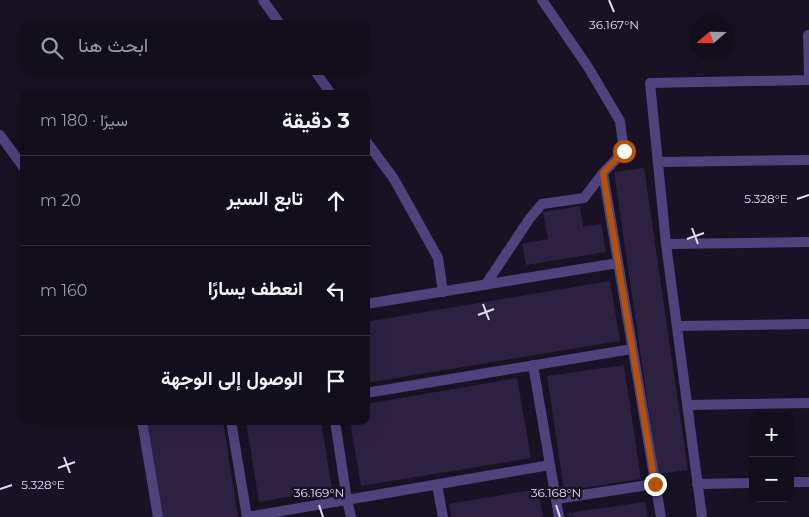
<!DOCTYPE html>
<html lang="ar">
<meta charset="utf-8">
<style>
body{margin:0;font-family:Montserrat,Vazirmatn,sans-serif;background:#1b1724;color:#f1f3f6;direction:rtl}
.controls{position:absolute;right:15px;bottom:15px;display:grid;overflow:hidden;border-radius:10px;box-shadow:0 5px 20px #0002}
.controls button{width:45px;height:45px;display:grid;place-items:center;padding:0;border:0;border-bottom:1px solid #312e3a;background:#120e1b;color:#f1f3f6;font:25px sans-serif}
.compass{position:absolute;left:689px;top:15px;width:45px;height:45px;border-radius:50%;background:#120e1b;box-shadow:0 5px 20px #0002;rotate:250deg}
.stop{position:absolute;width:15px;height:15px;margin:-11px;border:4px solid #b45309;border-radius:50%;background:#fff}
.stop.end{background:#b45309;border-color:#fff;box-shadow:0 1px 5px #0008}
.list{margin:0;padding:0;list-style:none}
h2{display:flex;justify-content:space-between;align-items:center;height:65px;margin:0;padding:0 20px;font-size:21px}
h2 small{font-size:16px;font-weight:400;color:#9c9ca3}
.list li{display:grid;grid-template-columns:32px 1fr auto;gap:15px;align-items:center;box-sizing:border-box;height:90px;padding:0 20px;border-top:1px solid #312e3a}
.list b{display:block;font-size:19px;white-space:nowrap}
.list em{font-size:16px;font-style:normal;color:#9c9ca3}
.icon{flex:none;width:28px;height:28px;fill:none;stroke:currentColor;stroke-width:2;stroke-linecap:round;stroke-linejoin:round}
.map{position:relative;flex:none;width:809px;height:517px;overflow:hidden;direction:ltr}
.search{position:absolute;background:#120e1b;box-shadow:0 5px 20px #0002;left:20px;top:20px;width:350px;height:55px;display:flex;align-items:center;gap:12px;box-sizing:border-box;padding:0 18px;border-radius:10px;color:#9c9ca3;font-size:19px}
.panel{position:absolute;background:#120e1b;box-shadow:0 5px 20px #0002;left:20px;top:90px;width:350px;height:335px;border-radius:10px;direction:rtl}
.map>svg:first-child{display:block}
</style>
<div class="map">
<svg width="809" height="517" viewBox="0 0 809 517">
<rect width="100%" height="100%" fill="#181224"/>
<path fill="#2d2142" d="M644,168L688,470L658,474L614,172Z
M580,206L583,227L601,224L606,252L526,265L522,244L548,239L543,212Z
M610,281L620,341L366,383V322Z
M624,365L641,479L564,491L547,376Z
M517,378L531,458L361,486L350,421H366V404Z
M147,421H223L238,517H162Z
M246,421H321L332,489L259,502Z
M538,489L543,517H451L449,504Z
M645,502L648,517H569L568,513Z"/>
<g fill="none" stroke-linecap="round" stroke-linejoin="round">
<path stroke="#4f437d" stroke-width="10" d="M263,0L280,24
M808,35L809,74
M315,71L331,94
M0,135L24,168
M366,141L394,179L438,258L443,292
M658,162L809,160
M603,173L661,517
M666,244L809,242
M486,284L530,218L542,204L584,198L603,173L624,151L620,121L588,67L542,0
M366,304L618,263
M677,326L809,324
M533,365L559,517
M366,393L632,349
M687,405L809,403
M142,421L158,517
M231,421L247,517L550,465
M335,421L347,500L351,517
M790,482H809
M697,484L753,483
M437,485L443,517
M556,499L655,484
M702,517L666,244L650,83L809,80"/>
</g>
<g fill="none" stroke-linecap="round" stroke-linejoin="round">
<path stroke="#b45309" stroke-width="6" d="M624,151L603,173L655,484"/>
</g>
<path fill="none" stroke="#e3dafa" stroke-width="2" d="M609,0L614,12M797,199L809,195M692,228L698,244M687,239L704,233M483,304L489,320M478,315L494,309M64,457L70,473M58,468L75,462M0,489L12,485M319,505L323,517M556,505L560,517"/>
<g font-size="12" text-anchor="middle" fill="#e3dafa" stroke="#181224" stroke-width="5" stroke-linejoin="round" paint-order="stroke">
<text x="614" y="29">36.167°N</text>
<text x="766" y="203">5.328°E</text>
<text x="43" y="489">5.328°E</text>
<text x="319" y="497">36.169°N</text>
<text x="556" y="497">36.168°N</text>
</g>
</svg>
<div class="controls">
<button>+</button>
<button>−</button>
</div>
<svg class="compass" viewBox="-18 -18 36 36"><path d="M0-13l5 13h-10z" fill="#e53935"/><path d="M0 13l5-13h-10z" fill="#9c9ca3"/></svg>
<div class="stop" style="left:624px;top:151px"></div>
<div class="stop end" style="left:655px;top:484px"></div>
<div class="search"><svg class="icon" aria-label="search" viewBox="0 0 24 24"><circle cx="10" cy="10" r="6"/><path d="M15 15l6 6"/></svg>ابحث هنا</div>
<section class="panel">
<h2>3 دقيقة<small>سيرًا · 180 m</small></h2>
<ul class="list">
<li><svg class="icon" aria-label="ahead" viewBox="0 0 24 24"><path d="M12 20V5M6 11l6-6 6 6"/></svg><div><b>تابع السير</b></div><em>20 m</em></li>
<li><svg class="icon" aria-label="left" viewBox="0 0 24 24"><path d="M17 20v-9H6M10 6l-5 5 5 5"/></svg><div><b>انعطف يسارًا</b></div><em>160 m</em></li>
<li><svg class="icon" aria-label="arrive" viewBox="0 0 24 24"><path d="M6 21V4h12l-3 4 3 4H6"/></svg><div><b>الوصول إلى الوجهة</b></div></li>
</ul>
</section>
</div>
